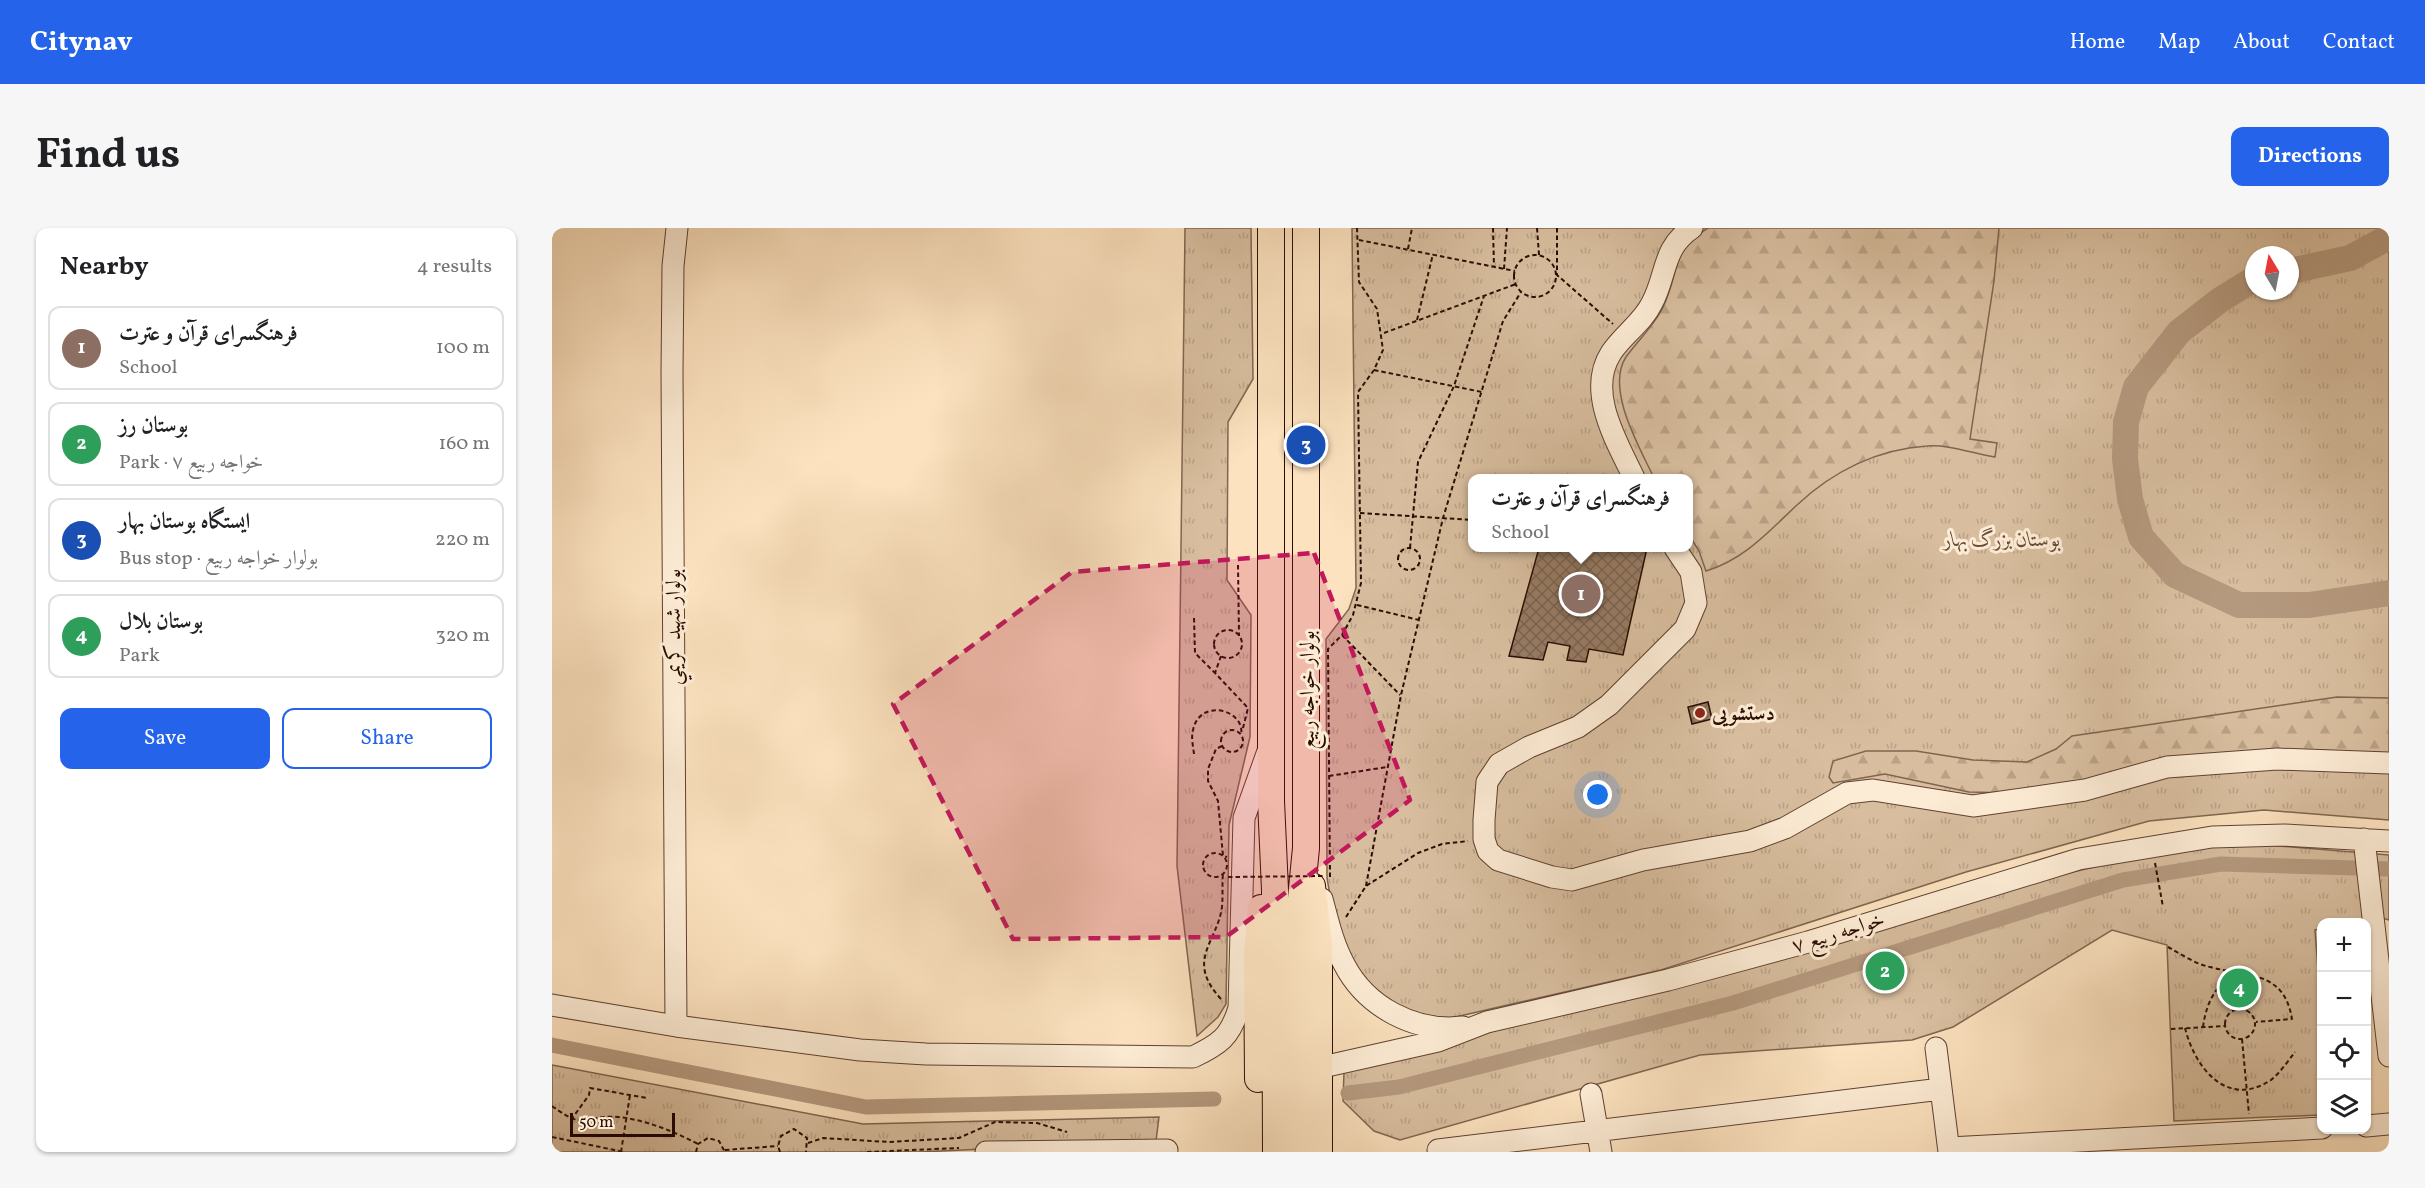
<!DOCTYPE html>
<meta charset="utf-8">
<style>
body{margin:0;font-family:Vollkorn,Amiri,serif;background:#f6f6f6;color:#202124}
.controls{position:absolute;right:18px;bottom:18px;display:grid;overflow:hidden;border-radius:12px;box-shadow:0 2px 4px #0004}
.controls button{width:54px;height:54px;display:grid;place-items:center;padding:0;border:0;border-bottom:2px solid #e0e0e0;background:#fff;color:#202124;font:30px sans-serif}
.compass{position:absolute;left:1693px;top:18px;width:54px;height:54px;border-radius:50%;background:#fff;box-shadow:0 2px 4px #0004;rotate:350deg}
.scale{position:absolute;left:18px;bottom:15px;width:105px;box-sizing:border-box;padding-left:6px;border:3px solid #2a0c01;border-top:0;font-size:16px;line-height:21px;white-space:nowrap;color:#2a0c01;-webkit-text-stroke:4px #fdecd5;paint-order:stroke}
.you{position:absolute;left:1046px;top:567px;width:21px;height:21px;margin:-15px;border:4px solid #fff;border-radius:50%;background:#1a73e8;box-shadow:0 0 0 9px #1a73e833}
.badge{display:grid;place-items:center;width:39px;height:39px;border-radius:50%;background:#2563eb;color:#fff;font-size:20px;font-weight:700}
.pin{position:absolute;translate:-50% -50%;border:3px solid #fff;box-shadow:0 2px 6px #0006}
.popup{position:absolute;left:916px;top:246px;width:225px;height:78px;box-sizing:border-box;display:grid;place-content:center;border-radius:12px;background:#fff;filter:drop-shadow(0 2px 4px #0005);font-size:20px;white-space:nowrap;color:#757577}
.popup b{font-size:22px;color:#202124}
.popup::after{content:'';position:absolute;left:50%;top:100%;margin-left:-12px;border:12px solid transparent;border-top-color:#fff}
.list{margin:0;padding:0;list-style:none}
h2{display:flex;justify-content:space-between;align-items:center;height:78px;margin:0;padding:0 24px;font-size:26px}
h2 small{font-size:20px;font-weight:400;color:#757577}
.list li{display:grid;grid-template-columns:39px 1fr auto;gap:18px;align-items:center;box-sizing:border-box;height:84px;margin:0 12px 12px;padding:0 12px;border:2px solid #e0e0e0;border-radius:12px}
.list b{display:block;font-size:22px;white-space:nowrap}
.list p{margin:0;font-size:20px;white-space:nowrap;color:#757577}
.list em{font-size:20px;font-style:normal;color:#757577}
.actions{display:flex;gap:12px;padding:18px 24px}
.actions a{flex:1;padding:14px 0;border:2px solid #2563eb;border-radius:12px;text-align:center;font-size:21px;color:#2563eb}
.actions .main{background:#2563eb;color:#fff}
.icon{flex:none;width:33px;height:33px;fill:none;stroke:currentColor;stroke-width:2;stroke-linecap:round;stroke-linejoin:round}
.map{position:relative;flex:none;width:1837px;height:924px;overflow:hidden;border-radius:12px}
header{display:flex;align-items:center;gap:36px;box-sizing:border-box;height:84px;padding:0 30px;background:#2563eb;color:#fff}
header strong{font-size:28px}
nav{display:flex;gap:33px;margin-inline-start:auto;font-size:21px}
.intro{display:flex;align-items:center;justify-content:space-between;box-sizing:border-box;height:144px;padding:0 36px}
h1{margin:0;font-size:42px}
.button{padding:15px 27px;border-radius:12px;background:#2563eb;color:#fff;font-size:21px;font-weight:700}
main{display:flex;gap:36px;padding:0 36px}
aside{flex:1;background:#fff;border-radius:12px;box-shadow:0 2px 4px #0004}
.map>svg:first-child{display:block}
</style>
<header>
<strong>Citynav</strong>
<nav><a>Home</a><a>Map</a><a>About</a><a>Contact</a></nav>
</header>
<div class="intro"><h1>Find us</h1><a class="button">Directions</a></div>
<main>
<aside>
<h2>Nearby<small>4 results</small></h2>
<ul class="list">
<li><span class="badge" style="background:#8d6e63">1</span><div><b>فرهنگسرای قرآن و عترت</b><p>School</p></div><em>100 m</em></li>
<li><span class="badge" style="background:#2e9e5b">2</span><div><b>بوستان رز</b><p>Park · خواجه ربیع ۷</p></div><em>160 m</em></li>
<li><span class="badge" style="background:#1a4fb4">3</span><div><b>ایستگاه بوستان بهار</b><p>Bus stop · بولوار خواجه ربیع</p></div><em>220 m</em></li>
<li><span class="badge" style="background:#2e9e5b">4</span><div><b>بوستان بلال</b><p>Park</p></div><em>320 m</em></li>
</ul>
<div class="actions"><a class="main">Save</a><a>Share</a></div>
</aside>
<div class="map">
<svg width="1837" height="924" viewBox="0 0 1837 924">
<defs>
<pattern id="grass-tufts" width="24" height="20" patternUnits="userSpaceOnUse" patternTransform="scale(1.5)"><rect width="24" height="20" fill="#d8be9f"/><path d="M3 7l-1-3M5 7V3M7 7l1-3M15 17l-1-3M17 17v-4M19 17l1-3" fill="none" stroke="#baa287"/></pattern>
<pattern id="forest-firs" width="22" height="20" patternUnits="userSpaceOnUse" patternTransform="scale(1.5)"><rect width="22" height="20" fill="#d8be9f"/><path d="M5 1l3.5 6h-7zM16 11l3.5 6h-7z" fill="#baa287"/></pattern>
<pattern id="building-cross-hatch" width="8" height="8" patternUnits="userSpaceOnUse" patternTransform="scale(1.5)"><rect width="8" height="8" fill="#977b64"/><path d="M0 0l8 8M0 8l8-8" fill="none" stroke="#7b6350"/></pattern>
</defs>
<rect width="100%" height="100%" fill="#fce2bf"/>
<filter id="stains"><feTurbulence type="fractalNoise" baseFrequency=".00333" numOctaves="4"/><feColorMatrix values="0 0 0 0 .2 0 0 0 0 .09 0 0 0 0 .02 0 0 0 .5 -.17"/></filter>
<radialGradient id="worn" r=".72"><stop offset=".6" stop-color="#630" stop-opacity="0"/><stop offset="1" stop-color="#630" stop-opacity=".3"/></radialGradient>
<path fill="url(#grass-tufts)" stroke="#816550" stroke-width="1.5" fill-rule="evenodd" d="M633,0H699L701,151L676,194L675,352L699,387L698,509L677,597L674,776L666,789L645,808L625,638Z
M800,0H1837V592L1712,582L1597,593L1414,644L1109,742L899,790L857,786L823,769L797,731L783,696L775,650L774,411L797,381L804,360ZM1702,27H1738V63H1702ZM921,250H1137V320H921Z
M1679,614L1837,627V692L1827,689L1799,694H1770L1769,701L1763,702L1770,792L1769,887L1622,893L1615,717L1560,702L1401,799L1360,812L1148,827L848,912L822,903L791,873L792,844L1516,645L1612,623Z
M0,837L311,896L607,889L604,913L368,924H0Z"/>
<path fill="url(#forest-firs)" stroke="#816550" stroke-width="1.5" d="M1156,0H1447L1442,53L1418,211L1445,215L1443,229C1422,226 1396,216 1375,218C1326,221 1281,243 1245,277C1217,303 1193,331 1154,343L1147,323L1137,307V250H1102C1088,220 1053,161 1074,129C1086,112 1104,96 1112,77C1127,44 1120,21 1156,0Z
M1785,469L1837,470V526L1533,555L1462,565L1417,564L1333,546L1281,555L1277,549L1281,533L1314,523H1364L1421,532L1475,534L1504,521L1520,508Z"/>
<g fill="none" stroke-linecap="round" stroke-linejoin="round">
<path stroke="#b5997e" stroke-width="15" d="M0,817L314,879L662,871
M796,865L847,859L1181,775L1571,652L1669,636L1837,641"/>
<path stroke="#b5997e" stroke-width="26" d="M1738,43L1798,30L1837,9
M1702,51L1668,72L1627,104L1584,159L1574,194L1573,231L1578,271L1589,309L1623,347L1687,377H1757L1837,365"/>
</g>
<path fill="url(#building-cross-hatch)" stroke="#2a0c01" stroke-width="1.5" d="M987,320H1095L1071,427L1037,421L1034,434L1015,432L1018,418L996,414L991,432L957,428Z
M1156,474L1160,491L1140,496L1136,479Z"/>
<g fill="none" stroke-linecap="round" stroke-linejoin="round">
<g stroke="#5e4230" stroke-width="23">
<path id="minor" d="M1082,250C1065,214 1034,164 1059,125C1071,107 1091,94 1100,75C1115,47 1110,20 1140,0
M1123,320L1139,344L1144,375L1133,401L1057,477L1026,499L977,519L947,536L935,554L932,592V611L936,623L946,632L1000,649L1020,652L1091,632L1198,613L1233,600L1295,565L1321,562L1421,578L1533,562L1615,539L1725,531L1837,535
M1812,611L1837,828
M770,671C776,693 781,716 792,736C814,779 863,805 911,799
M0,777L124,798L308,822L374,826L641,829C668,816 678,809 687,780L692,590L716,523
M124,798L120,145L121,38L125,0
M1384,820L1397,924
M766,840L886,813L935,794L1116,752L1256,714L1527,631L1660,609L1732,607L1837,613
M1039,866L1049,924
M1814,898L1837,896
M1397,920L1770,900
M886,922L1389,861
M434,924L615,922"/>
</g>
<g stroke="#2a0c01" stroke-width="28">
<path id="major" d="M719,0V573L723,662L724,924
M760,658L767,715V924
M706,851L705,725L709,680
M746,924L745,711L754,620V0"/>
</g>
<path stroke="#2a0c01" stroke-width="2" stroke-dasharray="4.5 3" stroke-linecap="butt" d="M941,0L942,39
M985,0L987,27
M1005,0V47L1061,96
M807,12L963,43
M856,21L860,0
M962 48a21 21 0 1 1 42 0a21 21 0 1 1-42 0Z
M952,41L955,0
M865,92L881,26
M832,105L964,56
M822,142L930,164
M808,285L921,292
M858,320L866,234L902,158L932,68
M846 331a11 11 0 1 1 22 0a11 11 0 1 1-22 0Z
M686,337L687,408
M805,377L867,392
M642,390L643,425L663,445
M662 416a14 14 0 1 1 28 0a14 14 0 1 1-28 0Z
M790,407L848,467
M669,428L663,445L696,480L691,500
M669 513a11 11 0 1 1 22 0a11 11 0 1 1-22 0Z
M670,518L664,521L656,541V553L666,573L671,628L675,629
M642,526C641,518 639,509 641,502C648,469 694,482 689,507
M777,548L835,539
M651 637a12 12 0 1 1 24 0a12 12 0 1 1-24 0Z
M1603,635L1611,679
M778,649L776,421L790,407L801,387L809,355L806,164L822,142L831,122L825,81L807,54L805,0
M814,658L849,467L891,290L951,93L969,64
M794,689L814,658L866,625L890,616L916,613
M1616,719C1629,726 1643,736 1658,739C1695,749 1732,742 1740,791L1704,794
M669,771C633,732 665,715 670,679C671,668 670,656 671,645
M1673 796a15 15 0 1 1 30 0a15 15 0 1 1-30 0Z
M1651,799C1654,776 1664,753 1687,746
M1633,800C1643,840 1675,881 1719,852C1728,845 1736,833 1743,824
M1619,801L1673,798
M1690,811L1697,886
M0,878C37,905 30,886 66,889C94,892 121,903 146,916
M19,892L37,867L38,860L95,870
M0,909L72,924
M256,915L271,910L337,914L407,910L443,894L485,895L515,904
M173,922L226,918
M69,924L78,867
M144,924L146,916L156,910L167,913L173,924
M228,924L226,918L229,908L242,901L255,910L254,924
M315,924L407,920"/>
<use href="#minor" stroke="#fdecd5" stroke-width="21"/>
<use href="#major" stroke="#fce2bf" stroke-width="26"/>
<path stroke="#2a0c01" stroke-width="2" stroke-dasharray="4.5 3" stroke-linecap="butt" d="M676,649L773,648"/>
</g>
<path fill="#c2185b" fill-opacity="0.2" stroke="#c2185b" stroke-width="4.5" stroke-dasharray="12 8" stroke-linejoin="round" d="M762,325L858,572L674,709L461,711L341,476L520,344Z"/>
<circle fill="#8f2418" stroke="#fdecd5" stroke-width="2" cx="1148" cy="485" r="6"/>
<g text-anchor="middle" stroke-width="6" stroke-linejoin="round" paint-order="stroke">
<g font-size="21" font-style="italic" fill="#674a38" stroke="#fdecd5">
<text x="1450" y="318">بوستان بزرگ بهار</text>
</g>
<g font-size="21" fill="#2a0c01" stroke="#fdecd5">
<text transform="translate(121 399) rotate(-90)" y="7">بولوار شهيد كريمي</text>
<text transform="translate(755 462) rotate(-90)" y="7">بولوار خواجه ربیع</text>
<text transform="translate(1286 704) rotate(-17)" y="7">خواجه ربیع ۷</text>
</g>
<g font-size="21" font-weight="bold" fill="#2a0c01" stroke="#fdecd5" text-anchor="start">
<text x="1160" y="492">دستشویی</text>
</g>
</g>
<rect width="100%" height="100%" filter="url(#stains)"/>
<rect width="100%" height="100%" fill="url(#worn)"/>
</svg>
<div class="controls">
<button>+</button>
<button>−</button>
<button><svg class="icon" aria-label="locate" viewBox="0 0 24 24"><circle cx="12" cy="12" r="6"/><path d="M12 2v4M12 18v4M2 12h4M18 12h4"/></svg></button>
<button><svg class="icon" aria-label="layers" viewBox="0 0 24 24"><path d="M12 4l9 5-9 5-9-5zM3 14l9 5 9-5"/></svg></button>
</div>
<svg class="compass" viewBox="-18 -18 36 36"><path d="M0-13l5 13h-10z" fill="#e53935"/><path d="M0 13l5-13h-10z" fill="#757577"/></svg>
<div class="scale">50 m</div>
<div class="you"></div>
<div class="pin badge" style="left:1029px;top:366px;background:#8d6e63">1</div>
<div class="popup"><b>فرهنگسرای قرآن و عترت</b>School</div>
<div class="pin badge" style="left:1333px;top:743px;background:#2e9e5b">2</div>
<div class="pin badge" style="left:754px;top:217px;background:#1a4fb4">3</div>
<div class="pin badge" style="left:1687px;top:760px;background:#2e9e5b">4</div>
</div>
</main>
